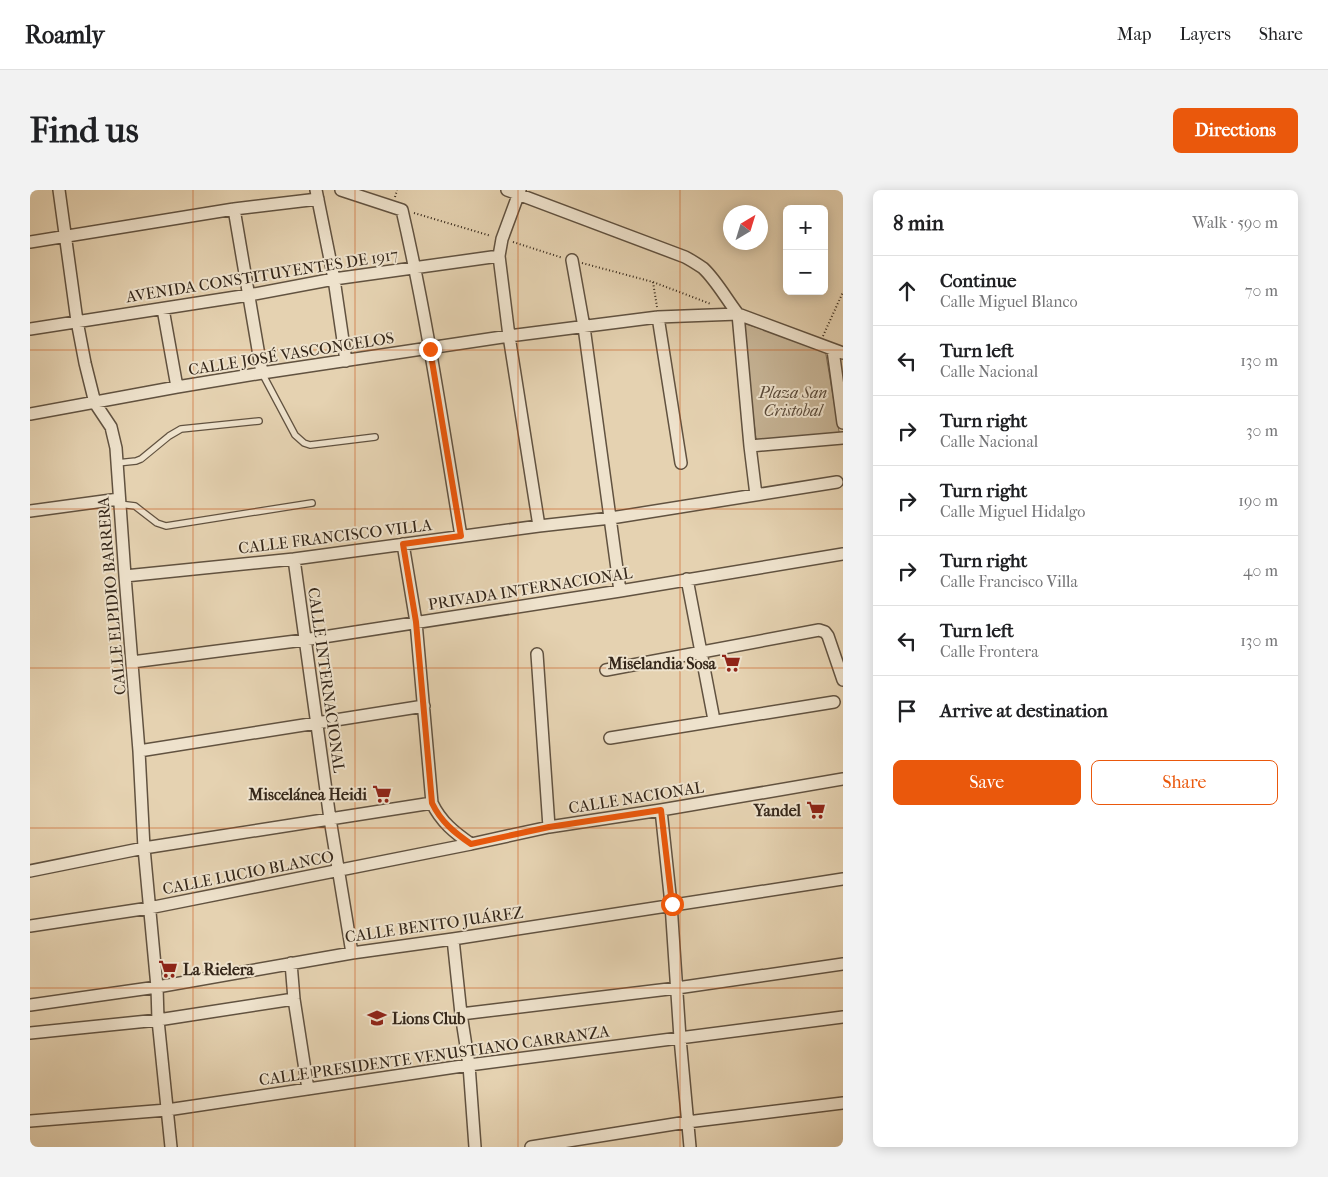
<!DOCTYPE html>
<meta charset="utf-8">
<style>
body{margin:0;font-family:"IM FELL French Canon",serif;background:#f2f2f2;color:#202124}
.controls{position:absolute;right:15px;top:15px;display:grid;overflow:hidden;border-radius:8px;box-shadow:0 2px 12px #0003}
.controls button{width:45px;height:45px;display:grid;place-items:center;padding:0;border:0;border-bottom:1px solid #e0e0e0;background:#fff;color:#202124;font:25px sans-serif}
.compass{position:absolute;left:693px;top:15px;width:45px;height:45px;border-radius:50%;background:#fff;box-shadow:0 2px 12px #0003;rotate:38deg}
.stop{position:absolute;width:15px;height:15px;margin:-11px;border:4px solid #ea580c;border-radius:50%;background:#fff}
.stop.end{background:#ea580c;border-color:#fff;box-shadow:0 1px 5px #0008}
.list{margin:0;padding:0;list-style:none}
h2{display:flex;justify-content:space-between;align-items:center;height:65px;margin:0;padding:0 20px;font-size:21px}
h2 small{font-size:16px;font-weight:400;color:#757577}
.list li{display:grid;grid-template-columns:32px 1fr auto;gap:15px;align-items:center;box-sizing:border-box;height:70px;padding:0 20px;border-top:1px solid #e0e0e0}
.list b{display:block;font-size:19px;white-space:nowrap}
.list p{margin:0;font-size:16px;white-space:nowrap;color:#757577}
.list em{font-size:16px;font-style:normal;color:#757577}
.actions{display:flex;gap:10px;padding:15px 20px}
.actions a{flex:1;padding:11px 0;border:1px solid #ea580c;border-radius:8px;text-align:center;font-size:18px;color:#ea580c}
.actions .main{background:#ea580c;color:#fff}
.icon{flex:none;width:28px;height:28px;fill:none;stroke:currentColor;stroke-width:2;stroke-linecap:round;stroke-linejoin:round}
.map{position:relative;flex:none;width:813px;height:957px;overflow:hidden;border-radius:8px}
header{display:flex;align-items:center;gap:30px;box-sizing:border-box;height:70px;padding:0 25px;background:#fff;border-bottom:1px solid #e0e0e0}
header strong{font-size:24px}
nav{display:flex;gap:28px;margin-inline-start:auto;font-size:18px}
.intro{display:flex;align-items:center;justify-content:space-between;box-sizing:border-box;height:120px;padding:0 30px}
h1{margin:0;font-size:35px}
.button{padding:12px 22px;border-radius:8px;background:#ea580c;color:#fff;font-size:18px;font-weight:700}
main{display:flex;gap:30px;padding:0 30px}
aside{flex:1;background:#fff;border-radius:8px;box-shadow:0 2px 12px #0003}
.map>svg:first-child{display:block}
</style>
<header>
<strong>Roamly</strong>
<nav><a>Map</a><a>Layers</a><a>Share</a></nav>
</header>
<div class="intro"><h1>Find us</h1><a class="button">Directions</a></div>
<main>
<div class="map">
<svg width="813" height="957" viewBox="0 0 813 957">
<rect width="100%" height="100%" fill="#e5d2b1"/>
<filter id="stains"><feTurbulence type="fractalNoise" baseFrequency=".004" numOctaves="4"/><feColorMatrix values="0 0 0 0 .2 0 0 0 0 .09 0 0 0 0 .02 0 0 0 .5 -.17"/></filter>
<radialGradient id="worn" r=".72"><stop offset=".6" stop-color="#630" stop-opacity="0"/><stop offset="1" stop-color="#630" stop-opacity=".3"/></radialGradient>
<path fill="#c7b597" stroke="#7e6e58" d="M712,133L795,159L811,253L727,257Z"/>
<g fill="none" stroke-linecap="round" stroke-linejoin="round">
<g stroke="#615240" stroke-width="8">
<path id="service" d="M232,183L265,245L274,253L280,255L345,247
M87,273L106,271L111,269L139,246L151,239L229,231
M89,314L105,316L127,333L136,336L282,313"/>
</g>
<g stroke="#615240" stroke-width="14">
<path id="minor" d="M29,0L47,131L55,173L65,213L81,237L86,258L95,386L109,561L114,658L127,797L128,830L141,957
M286,0L304,89L316,171
M311,0L372,20C397,128 413,237 431,346
M477,0L655,67C661,70 667,74 673,78C686,90 697,110 708,124
M490,0L472,49L469,66L479,146L509,336
M204,19L232,183
M0,52L204,19L288,9
M542,70L554,137L590,401
M133,119L147,197
M708,124L720,256L726,305
M628,127L651,273
M0,139L219,105L304,89L469,66
M803,160L813,233
M0,224L147,197L232,183L479,146L628,127L708,124L813,163
M720,256L813,248
M0,321L89,309
M373,354L386,432L402,613C411,632 425,643 441,654L519,637L631,620L813,589
M264,369L300,629L322,763
M95,386L264,369L509,336L581,328L807,292
M657,389L684,530
M507,464L519,637
M102,472L274,450L590,401L813,364
M576,480L789,440L795,442L798,446L813,490
M580,548L804,512
M109,561L394,516
M631,620L641,714L650,848L660,957
M0,681L114,658L402,613
M0,736L119,718L441,654
M423,749L431,824L439,875L445,957
M261,773L264,809L278,899
M0,815L127,797L322,763L423,749L813,689
M431,824L647,798L813,774
M0,843L128,830L264,809
M0,931L137,920L439,875L813,827
M501,957L657,932L813,913"/>
</g>
<path stroke="#35271a" stroke-width="2" stroke-dasharray="1 2.5" stroke-linecap="butt" d="M365,7L367,0
M384,23L461,46
M483,52L533,68
M552,73L623,92L681,114
M623,92L627,117
M793,146L813,102"/>
<use href="#service" stroke="#eee2cc" stroke-width="5.5"/>
<use href="#minor" stroke="#eee2cc" stroke-width="11"/>
</g>
<g fill="none" stroke-linecap="round" stroke-linejoin="round">
<path stroke="#ea580c" stroke-width="6" d="M400,159L431,346L373,354L386,432L402,613C411,632 425,643 441,654L519,637L631,620L642,714"/>
</g>
<path fill="none" stroke="#c44f0f" stroke-width="1" stroke-opacity="0.55" d="M163,0V957M325,0V957M488,0V957M650,0V957M0,160H813M0,319H813M0,478H813M0,638H813M0,798H813"/>
<defs>
<g id="supermarket-bare" transform="scale(1.5)"><path d="M-6-5.5h2.5l.6 2H6L4.5 2H-2.5L-4.4-4H-6ZM-1.5 3.2a1.3 1.3 0 1 0 .1 0ZM3 3.2a1.3 1.3 0 1 0 .1 0Z" fill="#8f2418" stroke="#eee2cc" stroke-width="2.5" paint-order="stroke"/></g>
<g id="school-bare" transform="scale(1.5)"><path d="M0-5L7-2L0 1L-7-2ZM-4 1L0 2.5L4 1V4Q0 6-4 4Z" fill="#8f2418" stroke="#eee2cc" stroke-width="2.5" paint-order="stroke"/></g>
</defs>
<g fill-rule="evenodd">
<use href="#supermarket-bare" x="701" y="473"/>
<use href="#supermarket-bare" x="352" y="604"/>
<use href="#supermarket-bare" x="786" y="620"/>
<use href="#supermarket-bare" x="138" y="779"/>
<use href="#school-bare" x="347" y="828"/>
</g>
<g text-anchor="middle" stroke-width="4" stroke-linejoin="round" paint-order="stroke">
<g font-size="16" fill="#35271a" stroke="#eee2cc">
<text transform="translate(232 85) rotate(-9)" y="6">AVENIDA CONSTITUYENTES DE 1917</text>
<text transform="translate(261 163) rotate(-9)" y="6">CALLE JOSÉ VASCONCELOS</text>
<text transform="translate(305 346) rotate(-7)" y="6">CALLE FRANCISCO VILLA</text>
<text transform="translate(500 398) rotate(-9)" y="6">PRIVADA INTERNACIONAL</text>
<text transform="translate(81 406) rotate(-95)" y="6">CALLE ELPIDIO BARRERA</text>
<text transform="translate(297 490) rotate(82)" y="6">CALLE INTERNACIONAL</text>
<text transform="translate(606 607) rotate(-9)" y="6">CALLE NACIONAL</text>
<text transform="translate(218 682) rotate(-11)" y="6">CALLE LUCIO BLANCO</text>
<text transform="translate(404 734) rotate(-8)" y="6">CALLE BENITO JUÁREZ</text>
<text transform="translate(404 865) rotate(-8)" y="6">CALLE PRESIDENTE VENUSTIANO CARRANZA</text>
</g>
<g font-size="16" font-style="italic" fill="#5a4a39" stroke="#eee2cc">
<text x="763" y="208">Plaza San<tspan x="763" dy="18">Cristobal</tspan></text>
</g>
<g font-size="16" font-weight="bold" fill="#35271a" stroke="#eee2cc" text-anchor="end">
<text x="686" y="479">Miselandia Sosa</text>
<text x="337" y="610">Miscelánea Heidi</text>
<text x="771" y="626">Yandel</text>
<text x="153" y="785" text-anchor="start">La Rielera</text>
<text x="362" y="834" text-anchor="start">Lions Club</text>
</g>
</g>
<rect width="100%" height="100%" filter="url(#stains)"/>
<rect width="100%" height="100%" fill="url(#worn)"/>
</svg>
<div class="controls">
<button>+</button>
<button>−</button>
</div>
<svg class="compass" viewBox="-18 -18 36 36"><path d="M0-13l5 13h-10z" fill="#e53935"/><path d="M0 13l5-13h-10z" fill="#757577"/></svg>
<div class="stop" style="left:642px;top:714px"></div>
<div class="stop end" style="left:400px;top:159px"></div>
</div>
<aside>
<h2>8 min<small>Walk · 590 m</small></h2>
<ul class="list">
<li><svg class="icon" aria-label="ahead" viewBox="0 0 24 24"><path d="M12 20V5M6 11l6-6 6 6"/></svg><div><b>Continue</b><p>Calle Miguel Blanco</p></div><em>70 m</em></li>
<li><svg class="icon" aria-label="left" viewBox="0 0 24 24"><path d="M17 20v-9H6M10 6l-5 5 5 5"/></svg><div><b>Turn left</b><p>Calle Nacional</p></div><em>130 m</em></li>
<li><svg class="icon" aria-label="right" viewBox="0 0 24 24"><path d="M7 20v-9h11M14 6l5 5-5 5"/></svg><div><b>Turn right</b><p>Calle Nacional</p></div><em>30 m</em></li>
<li><svg class="icon" aria-label="right" viewBox="0 0 24 24"><path d="M7 20v-9h11M14 6l5 5-5 5"/></svg><div><b>Turn right</b><p>Calle Miguel Hidalgo</p></div><em>190 m</em></li>
<li><svg class="icon" aria-label="right" viewBox="0 0 24 24"><path d="M7 20v-9h11M14 6l5 5-5 5"/></svg><div><b>Turn right</b><p>Calle Francisco Villa</p></div><em>40 m</em></li>
<li><svg class="icon" aria-label="left" viewBox="0 0 24 24"><path d="M17 20v-9H6M10 6l-5 5 5 5"/></svg><div><b>Turn left</b><p>Calle Frontera</p></div><em>130 m</em></li>
<li><svg class="icon" aria-label="arrive" viewBox="0 0 24 24"><path d="M6 21V4h12l-3 4 3 4H6"/></svg><div><b>Arrive at destination</b></div></li>
</ul>
<div class="actions"><a class="main">Save</a><a>Share</a></div>
</aside>
</main>
